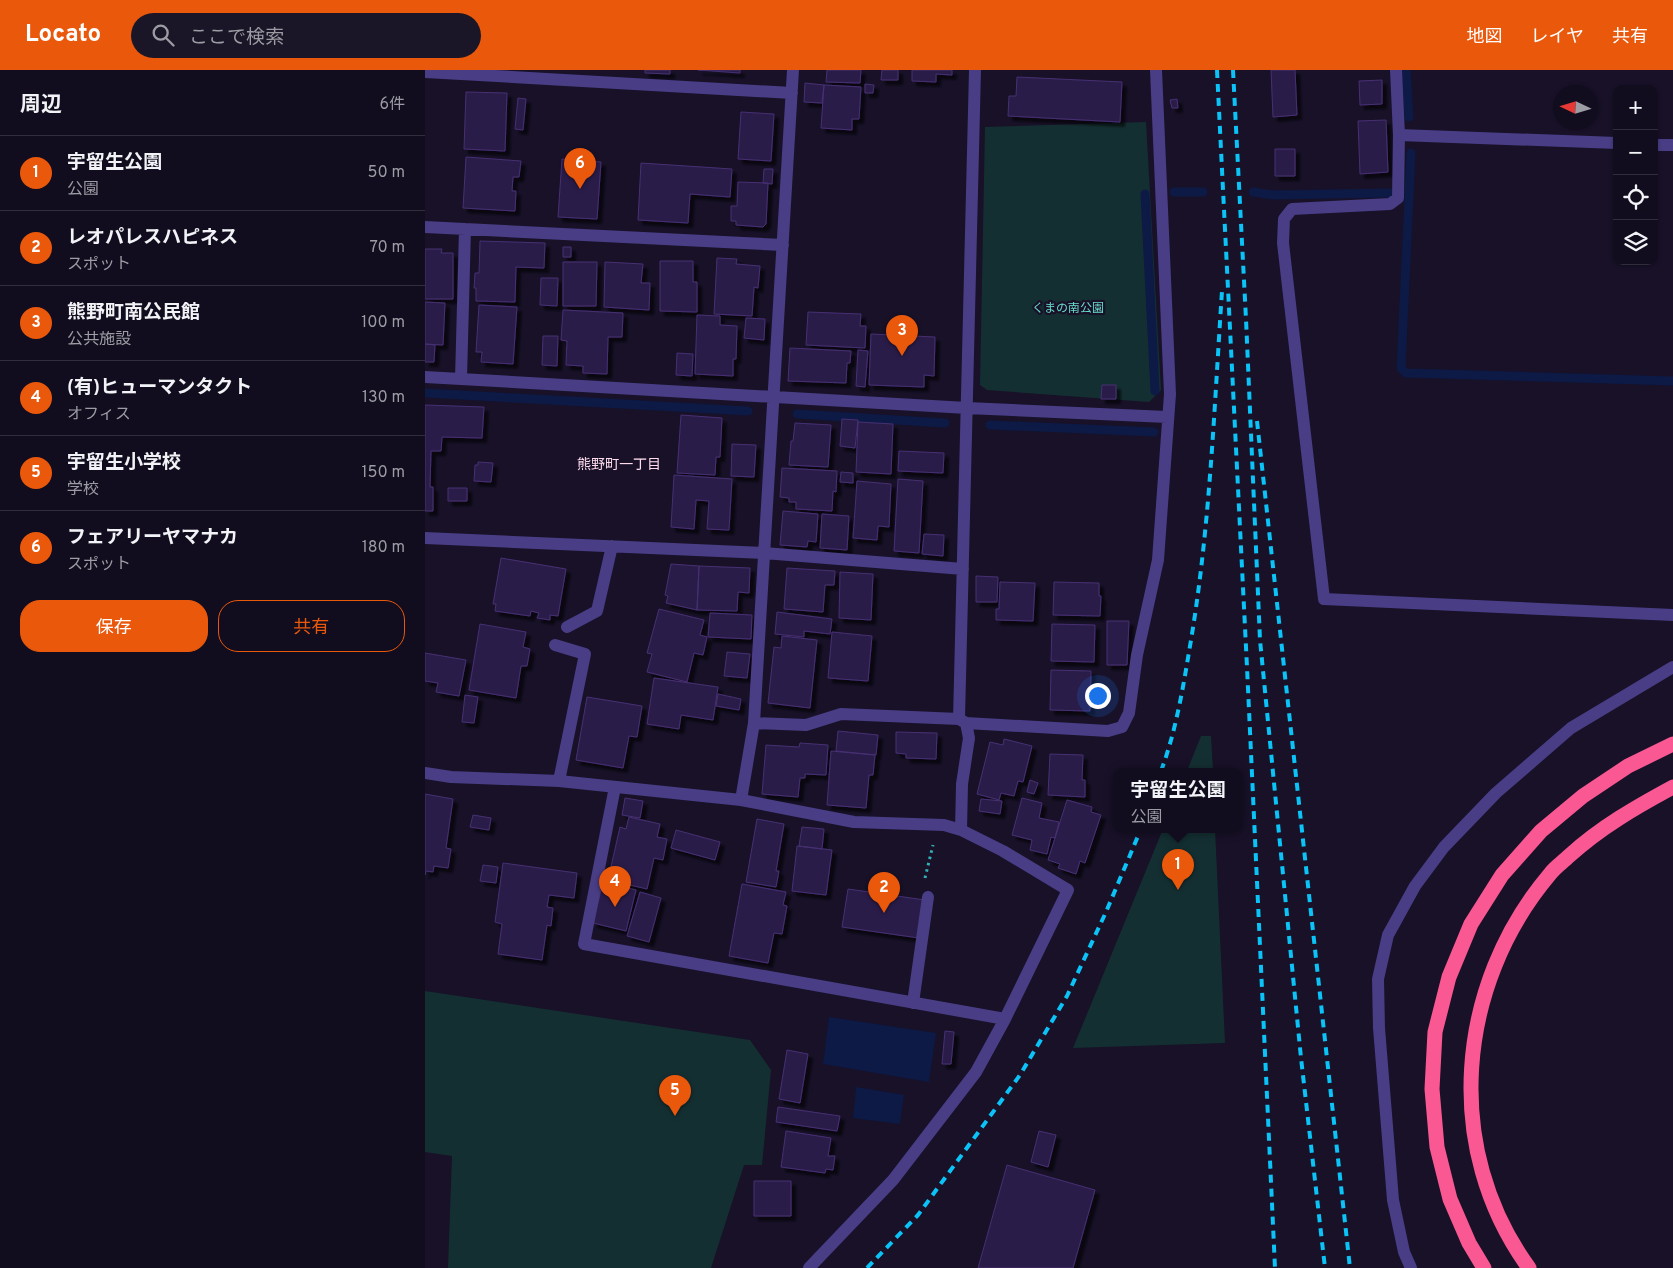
<!DOCTYPE html>
<html lang="ja">
<meta charset="utf-8">
<style>
body{margin:0;font-family:Overpass,"Noto Sans JP",sans-serif;background:#1b1627;color:#f1f3f6}
.controls{position:absolute;right:15px;top:15px;display:grid;overflow:hidden;border-radius:10px;box-shadow:0 1px 4px #0004}
.controls button{width:45px;height:45px;display:grid;place-items:center;padding:0;border:0;border-bottom:1px solid #312d3c;background:#120d1e;color:#f1f3f6;font:25px sans-serif}
.compass{position:absolute;left:1128px;top:15px;width:45px;height:45px;border-radius:50%;background:#120d1e;box-shadow:0 1px 4px #0004;rotate:274deg}
.you{position:absolute;left:672px;top:625px;width:18px;height:18px;margin:-12px;border:4px solid #fff;border-radius:50%;background:#1a73e8;box-shadow:0 0 0 8px #1a73e833}
.badge{display:grid;place-items:center;width:32px;height:32px;border-radius:50%;background:#ea580c;color:#fff;font-size:16px;font-weight:700}
.pin{position:absolute;translate:-50% -41px;filter:drop-shadow(0 1px 2px #0008)}
.pin::after{content:'';position:absolute;top:26px;width:18px;height:15px;background:inherit;clip-path:polygon(0 0,100% 0,50% 100%)}
.popup{position:absolute;left:688px;top:698px;width:130px;height:65px;box-sizing:border-box;display:grid;place-content:center;border-radius:10px;background:#120d1e;filter:drop-shadow(0 1px 4px #0005);font-size:16px;white-space:nowrap;color:#9c9ca4}
.popup b{font-size:19px;color:#f1f3f6}
.popup::after{content:'';position:absolute;left:50%;top:100%;margin-left:-10px;border:10px solid transparent;border-top-color:#120d1e}
.list{margin:0;padding:0;list-style:none}
h2{display:flex;justify-content:space-between;align-items:center;height:65px;margin:0;padding:0 20px;font-size:21px}
h2 small{font-size:16px;font-weight:400;color:#9c9ca4}
.list li{display:grid;grid-template-columns:32px 1fr auto;gap:15px;align-items:center;box-sizing:border-box;height:75px;padding:0 20px;border-top:1px solid #312d3c}
.list b{display:block;font-size:19px;white-space:nowrap}
.list p{margin:0;font-size:16px;white-space:nowrap;color:#9c9ca4}
.list em{font-size:16px;font-style:normal;color:#9c9ca4}
.actions{display:flex;gap:10px;padding:15px 20px}
.actions a{flex:1;padding:11px 0;border:1px solid #ea580c;border-radius:20px;text-align:center;font-size:18px;color:#ea580c}
.actions .main{background:#ea580c;color:#fff}
.icon{flex:none;width:28px;height:28px;fill:none;stroke:currentColor;stroke-width:2;stroke-linecap:round;stroke-linejoin:round}
.map{position:relative;flex:none;width:1248px;height:1198px;overflow:hidden}
header{display:flex;align-items:center;gap:30px;box-sizing:border-box;height:70px;padding:0 25px;background:#ea580c;color:#fff}
header strong{font-size:24px}
nav{display:flex;gap:28px;margin-inline-start:auto;font-size:18px}
.search{width:350px;height:45px;background:#1b1627;display:flex;align-items:center;gap:12px;box-sizing:border-box;padding:0 18px;border-radius:28px;color:#9c9ca4;font-size:19px}
main{display:flex}
aside{flex:1;background:#120d1e}
.map>svg:first-child{display:block}
</style>
<header>
<strong>Locato</strong>
<div class="search"><svg class="icon" aria-label="search" viewBox="0 0 24 24"><circle cx="10" cy="10" r="6"/><path d="M15 15l6 6"/></svg>ここで検索</div>
<nav><a>地図</a><a>レイヤ</a><a>共有</a></nav>
</header>
<main>
<aside>
<h2>周辺<small>6件</small></h2>
<ul class="list">
<li><span class="badge">1</span><div><b>宇留生公園</b><p>公園</p></div><em>50 m</em></li>
<li><span class="badge">2</span><div><b>レオパレスハピネス</b><p>スポット</p></div><em>70 m</em></li>
<li><span class="badge">3</span><div><b>熊野町南公民館</b><p>公共施設</p></div><em>100 m</em></li>
<li><span class="badge">4</span><div><b>(有)ヒューマンタクト</b><p>オフィス</p></div><em>130 m</em></li>
<li><span class="badge">5</span><div><b>宇留生小学校</b><p>学校</p></div><em>150 m</em></li>
<li><span class="badge">6</span><div><b>フェアリーヤマナカ</b><p>スポット</p></div><em>180 m</em></li>
</ul>
<div class="actions"><a class="main">保存</a><a>共有</a></div>
</aside>
<div class="map">
<svg width="1248" height="1198" viewBox="0 0 1248 1198">
<defs>
<filter id="shadow"><feDropShadow dx="4.5" dy="4.5" stdDeviation="1" flood-color="#0009"/></filter>
</defs>
<rect width="100%" height="100%" fill="#181128"/>
<path fill="#142f32" d="M721,52L736,320L724,332L562,320L555,315L560,57Z
M776,666H786L788,701H762Z
M738,759H790L800,973L648,978Z
M0,921L325,970L346,1000L337,1095H319L286,1198H23L27,1086L0,1082Z"/>
<path fill="#0c1a45" d="M404,947L511,963L504,1012L398,994Z
M431,1017L479,1025L475,1054L428,1048Z"/>
<g fill="none" stroke-linecap="round" stroke-linejoin="round">
<path stroke="#0c1a45" stroke-width="9" d="M981,0L984,47
M986,83L976,298L981,303L1248,311
M749,122H778
M828,122L848,125L964,123
M720,124L730,321
M0,323L323,341
M372,344L520,353
M565,355L729,362"/>
</g>
<path fill="#2b1d48" stroke="#463073" filter="url(#shadow)" d="M220,0H245V4L220,3Z
M273,0H315V3Z
M402,0H436L435,13L401,12Z
M457,0H473V10H456Z
M487,0H527V5L511,4V12L487,11Z
M846,0H870L872,45L848,47Z
M592,7L697,12L695,52L583,46L584,26H591Z
M957,10V34L935,35L934,11Z
M380,13L399,15L397,33L379,32Z
M440,14L449,15L448,23H440Z
M399,15L436,17L434,49H427V60L396,58Z
M41,22L82,23L80,81L39,79Z
M93,28L101,29L98,60L90,59Z
M752,29L753,38H747L745,30Z
M316,42L349,44L346,91L313,89Z
M961,50L963,102L935,104L933,51Z
M850,79H870V106H850Z
M41,87L96,91L94,107H88L87,121H91L90,141L38,138Z
M137,89L176,92L172,149L133,147Z
M216,93L307,99L305,127L265,124L263,153L213,150Z
M339,99H348L347,114L338,113Z
M313,112L343,113L341,154L338,157L311,155V151H306V136H312Z
M55,171L120,173L119,198L91,197L90,232L51,231V218H49L50,203H54Z
M138,177H146V187H138Z
M0,179H17L16,183H28V229H0Z
M292,188L312,189L311,194L335,196L333,218L329,217L327,246L289,244Z
M235,191H268V212H272V242L235,241Z
M138,192H172L171,236H138Z
M180,192L218,194L216,213H225L224,240L179,237Z
M116,208H133L132,236L115,235Z
M0,232L20,233L18,275L0,274Z
M54,235L92,237L88,294L56,292L57,282H51Z
M138,240L198,243L197,267H183L182,304L158,303V296L141,295L142,271L136,270Z
M383,242L436,244L435,256H441L440,278L381,275Z
M272,245L295,246V255L312,256L311,289H308V306L270,304Z
M321,248L340,249L339,270L319,268Z
M446,264L510,267L509,306L499,305V317L444,315Z
M118,266H133L132,296L117,295Z
M0,274L10,275L9,292H0Z
M365,278L426,281L425,293H422L421,313L363,311Z
M433,280L443,281L440,317L431,316Z
M252,283L268,284L267,306L251,305Z
M677,315H691V329H676Z
M0,335L59,337L57,368L17,367L16,381H6L5,417H8V441H0Z
M256,345L297,348L295,387H291L290,405L252,403Z
M417,349L433,350L430,378L415,376Z
M433,352L468,354L466,404L431,402Z
M370,353L406,355L403,397L364,395L366,371H368Z
M307,374L331,375L329,407L306,406Z
M474,381L519,383L518,403L473,401Z
M53,392L68,393L66,412L49,411L50,395H53Z
M357,398L412,401L411,422L408,421L407,441L371,439V432H364V428L355,427Z
M416,402L428,403V413L415,412Z
M249,405L307,409L304,460L282,459L284,431L271,430L269,459L246,457Z
M473,409L498,411L494,483L469,481Z
M432,411L466,414L464,457L453,456L452,470L428,468Z
M23,418H42V431H23Z
M358,441L393,444L391,472L383,471L382,477L355,475Z
M397,444L424,446L422,480L395,478Z
M499,464L519,465L518,486L497,484Z
M76,488L141,499L133,546L125,545V550L112,548L114,543L106,541L105,546L70,541L71,534H68Z
M246,494L274,496L272,540L241,533L243,526L240,525Z
M274,496L325,498L324,523L313,522L312,541L272,540Z
M362,498L410,501L409,515H400L398,542L359,539Z
M415,502L448,504L446,550L414,548Z
M551,506L573,507L572,532H551Z
M575,512L610,513L608,551L571,550V539H574Z
M629,512L674,513V526H676L675,546L628,545Z
M234,539L279,550L275,565L282,567L278,585L269,583L262,612L222,602L227,584L222,583Z
M352,542L407,549L405,564L379,561V567L350,564Z
M285,543L327,545L326,569L283,567Z
M682,551H704L702,595H682Z
M55,554L101,562L98,577L105,579L102,596H96L91,628L44,620Z
M627,554L670,555L669,592L626,591Z
M407,562L447,566L443,611L403,608Z
M357,566L392,570L385,638L343,633L349,577L356,578Z
M302,582L325,584L322,608L299,606Z
M0,583L41,590L34,626L11,622L13,613L0,611Z
M626,600L666,601L665,641L625,640Z
M229,608L293,617L288,650L256,645L254,659L222,654Z
M293,624L316,629L314,640L291,636Z
M40,625L53,627L49,653L37,652Z
M162,627L217,636L212,667L204,666L198,698L151,690Z
M413,661L453,665L451,685L411,681Z
M471,662L512,663L511,689L481,688V684L471,683Z
M579,669L607,676L598,712L593,711L589,726L576,723L574,730L552,724L565,672L578,675Z
M375,673L403,675L401,705L380,704V708H375L373,727L337,724L341,675L374,677Z
M406,681L450,685L448,705H444L441,738L402,735Z
M625,684L658,685L657,710H660V727L623,725Z
M605,710L613,713L609,724L602,722Z
M0,724L28,729L21,778L26,779L23,798L9,796L8,802L1,801L0,805Z
M200,728L218,731L215,748L197,745Z
M597,728L617,733L614,748L634,752L630,768L626,767L622,784L605,780L607,770L587,765Z
M556,729L577,731L575,744L554,741Z
M642,730L667,737L666,742L676,745L660,793L655,791L651,804L633,798L635,794L623,790Z
M48,745L66,748L64,760L45,757Z
M204,747L235,754L232,767L242,769L238,790L229,788L222,819L183,810L195,757L201,759Z
M332,749L359,754L351,801H354L351,817L321,812Z
M377,757L399,759L397,779L374,776Z
M251,760L295,772L290,790L246,778Z
M372,776L407,780L401,825L367,821Z
M78,793L152,803L149,828L124,825L122,837L128,838L126,856L122,855L117,890L73,884L77,854L70,852Z
M58,795L73,797L71,813L55,811Z
M178,812L211,820L201,861L168,853Z
M317,814L361,822L358,835L362,836L357,864L349,863L343,893L304,886Z
M423,819L500,830L494,868L417,857Z
M215,822L236,828L224,872L202,866Z
M520,961L529,962L526,994H517Z
M362,980L383,984L375,1033L354,1029Z
M353,1037L415,1046L412,1061L351,1052Z
M361,1061L406,1068L403,1086H410L408,1100L401,1099L400,1103L356,1097Z
M614,1061L631,1065L623,1097L606,1092Z
M582,1095L670,1120L648,1198H553Z
M329,1111H366V1146H329Z"/>
<g fill="none" stroke-linecap="round" stroke-linejoin="round">
<path stroke="#34afb7" stroke-width="3" stroke-dasharray="2.5 4" stroke-linecap="butt" d="M500,808L508,775"/>
<path stroke="#493d85" stroke-width="12" d="M971,0L974,65
M0,2L367,23
M1192,73L974,65L973,128L965,134L867,139L859,149L858,173L899,529L1248,545
M1229,75H1248
M0,157L358,175
M0,307L542,338L742,347
M36,309L40,159
M0,468L339,483L538,499
M142,557L172,541L187,476
M130,575L160,584L134,711
M534,649L541,653L683,661L697,657L704,643L712,585L733,490L745,324L731,0
M329,653L381,655L416,644L534,649L550,0
M0,703L26,707L134,711L316,730L429,752L519,755L536,760
M190,717L159,874L580,949
M316,730L329,653L368,0
M488,933L503,827
M384,1198L468,1110L551,1002L580,949L643,820L578,781L536,760L537,714L544,668L541,653
M986,1198L979,1182L968,1130L954,958L953,909L963,865L990,816L1019,777L1071,723L1146,658L1248,597"/>
<path stroke="#fa5892" stroke-width="15" d="M1059,1198L1044,1173L1025,1129L1012,1077L1007,1019L1010,962L1024,907L1046,854L1077,805L1116,761L1158,726L1203,696L1248,674
M1104,1198C1017,1079 1031,915 1125,804C1130,797 1138,792 1144,786C1176,757 1211,737 1248,717"/>
<path stroke="#0bc3f7" stroke-width="4" stroke-dasharray="8 6" stroke-linecap="butt" d="M792,0L822,597L850,1198
M808,0L821,249L835,570L876,988L900,1198
M832,351L925,1198
M736,701C751,661 758,618 765,576C785,459 789,340 797,221
M442,1198L493,1145L595,1005L642,926L681,842L716,759"/>
</g>
<g text-anchor="middle" stroke-width="4.5" stroke-linejoin="round" paint-order="stroke">
<g font-size="12" fill="#66ddcd" stroke="#181128">
<text x="643" y="242">くまの南公園</text>
</g>
<g font-size="14" fill="#fedbed" stroke="#181128">
<text x="194" y="399">熊野町一丁目</text>
</g>
</g>
</svg>
<div class="controls">
<button>+</button>
<button>−</button>
<button><svg class="icon" aria-label="locate" viewBox="0 0 24 24"><circle cx="12" cy="12" r="6"/><path d="M12 2v4M12 18v4M2 12h4M18 12h4"/></svg></button>
<button><svg class="icon" aria-label="layers" viewBox="0 0 24 24"><path d="M12 4l9 5-9 5-9-5zM3 14l9 5 9-5"/></svg></button>
</div>
<svg class="compass" viewBox="-18 -18 36 36"><path d="M0-13l5 13h-10z" fill="#e53935"/><path d="M0 13l5-13h-10z" fill="#9c9ca4"/></svg>
<div class="you"></div>
<div class="pin badge" style="left:753px;top:820px">1</div>
<div class="popup"><b>宇留生公園</b>公園</div>
<div class="pin badge" style="left:459px;top:843px">2</div>
<div class="pin badge" style="left:477px;top:286px">3</div>
<div class="pin badge" style="left:190px;top:837px">4</div>
<div class="pin badge" style="left:250px;top:1046px">5</div>
<div class="pin badge" style="left:155px;top:119px">6</div>
</div>
</main>
